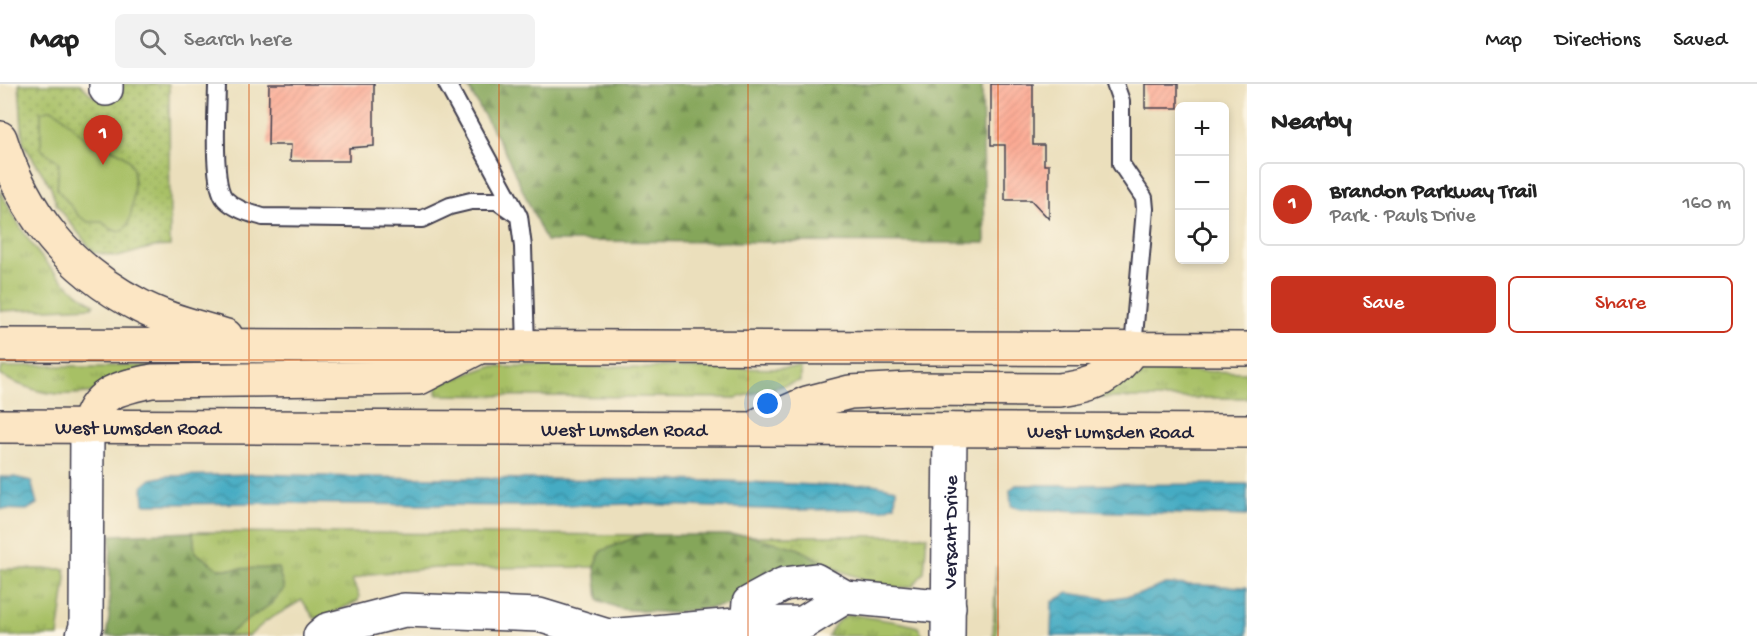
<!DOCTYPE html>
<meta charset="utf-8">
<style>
body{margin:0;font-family:"Gochi Hand",sans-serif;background:#f2f2f2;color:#222}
.controls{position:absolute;right:18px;top:18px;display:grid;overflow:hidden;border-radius:9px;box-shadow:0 3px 9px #0003}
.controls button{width:54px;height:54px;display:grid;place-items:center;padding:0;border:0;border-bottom:2px solid #e0e0e0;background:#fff;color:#222;font:30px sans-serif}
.you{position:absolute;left:768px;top:320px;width:21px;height:21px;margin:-15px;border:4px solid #fff;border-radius:50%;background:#1a73e8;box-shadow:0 0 0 9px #1a73e833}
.badge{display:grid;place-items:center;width:39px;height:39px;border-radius:50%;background:#c8321e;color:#fff;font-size:20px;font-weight:700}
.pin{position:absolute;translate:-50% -50px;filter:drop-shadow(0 2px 3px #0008)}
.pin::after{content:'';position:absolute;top:32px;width:21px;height:18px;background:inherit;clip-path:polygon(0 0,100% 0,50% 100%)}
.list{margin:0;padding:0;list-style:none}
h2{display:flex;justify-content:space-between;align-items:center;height:78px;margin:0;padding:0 24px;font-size:26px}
h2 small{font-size:20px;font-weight:400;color:#767676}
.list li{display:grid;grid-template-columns:39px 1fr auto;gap:18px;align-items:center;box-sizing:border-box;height:84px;margin:0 12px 12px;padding:0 12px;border:2px solid #e0e0e0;border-radius:9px}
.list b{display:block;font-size:22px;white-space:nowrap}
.list p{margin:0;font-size:20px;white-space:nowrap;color:#767676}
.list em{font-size:20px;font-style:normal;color:#767676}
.actions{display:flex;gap:12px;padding:18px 24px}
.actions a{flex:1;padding:14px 0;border:2px solid #c8321e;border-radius:9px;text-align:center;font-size:21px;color:#c8321e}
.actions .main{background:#c8321e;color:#fff}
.icon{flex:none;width:33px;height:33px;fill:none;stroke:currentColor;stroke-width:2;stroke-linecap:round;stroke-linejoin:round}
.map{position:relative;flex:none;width:1247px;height:552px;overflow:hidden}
header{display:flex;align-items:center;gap:36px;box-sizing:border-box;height:84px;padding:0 30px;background:#fff;border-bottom:2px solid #e0e0e0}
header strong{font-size:28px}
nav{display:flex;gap:33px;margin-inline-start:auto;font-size:21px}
.search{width:420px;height:54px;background:#f2f2f2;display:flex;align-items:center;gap:15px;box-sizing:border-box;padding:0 21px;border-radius:9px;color:#767676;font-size:22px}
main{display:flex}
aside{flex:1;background:#fff}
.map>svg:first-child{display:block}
</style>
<header>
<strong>Map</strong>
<div class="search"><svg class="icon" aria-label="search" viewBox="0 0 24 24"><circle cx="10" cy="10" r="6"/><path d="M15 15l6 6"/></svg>Search here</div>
<nav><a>Map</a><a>Directions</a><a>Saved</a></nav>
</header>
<main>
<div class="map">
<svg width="1247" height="552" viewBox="0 0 1247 552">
<defs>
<pattern id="grass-tufts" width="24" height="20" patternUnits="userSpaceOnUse" patternTransform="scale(1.5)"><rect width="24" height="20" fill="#a7c065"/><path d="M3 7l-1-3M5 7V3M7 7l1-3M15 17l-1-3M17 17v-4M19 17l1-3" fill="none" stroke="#889c54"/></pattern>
<pattern id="forest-firs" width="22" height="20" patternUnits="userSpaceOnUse" patternTransform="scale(1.5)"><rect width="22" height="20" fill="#85a65a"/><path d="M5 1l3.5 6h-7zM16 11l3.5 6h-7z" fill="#6c874c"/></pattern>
<pattern id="park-dots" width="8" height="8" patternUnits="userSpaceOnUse" patternTransform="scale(1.5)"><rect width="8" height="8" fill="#a7c065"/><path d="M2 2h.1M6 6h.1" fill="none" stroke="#889c54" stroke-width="1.8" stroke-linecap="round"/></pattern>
<pattern id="water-waves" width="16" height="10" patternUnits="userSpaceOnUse" patternTransform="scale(1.5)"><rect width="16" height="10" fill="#44abc3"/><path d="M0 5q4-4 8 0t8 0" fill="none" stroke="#388ba0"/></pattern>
<pattern id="building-hatch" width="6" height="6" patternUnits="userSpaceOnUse" patternTransform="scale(1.5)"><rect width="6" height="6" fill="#fca58e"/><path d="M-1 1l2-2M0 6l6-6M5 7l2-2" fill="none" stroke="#d88e7b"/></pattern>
</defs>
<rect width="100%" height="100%" fill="#fcf5e5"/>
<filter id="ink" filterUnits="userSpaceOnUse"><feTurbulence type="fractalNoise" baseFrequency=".0167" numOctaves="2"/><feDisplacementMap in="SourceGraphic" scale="12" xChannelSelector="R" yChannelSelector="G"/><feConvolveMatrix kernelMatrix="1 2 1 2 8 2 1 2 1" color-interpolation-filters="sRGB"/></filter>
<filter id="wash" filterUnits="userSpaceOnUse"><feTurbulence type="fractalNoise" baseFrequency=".008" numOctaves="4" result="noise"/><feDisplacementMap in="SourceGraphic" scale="24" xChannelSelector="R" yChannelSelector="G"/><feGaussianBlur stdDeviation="1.35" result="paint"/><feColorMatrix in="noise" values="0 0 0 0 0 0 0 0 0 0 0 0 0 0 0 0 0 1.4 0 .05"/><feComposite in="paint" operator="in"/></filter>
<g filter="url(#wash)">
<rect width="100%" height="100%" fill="#ebdfbc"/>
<path fill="url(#grass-tufts)" stroke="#647150" stroke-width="1.5" d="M0,106C22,150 50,194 94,220L92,223L0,227Z
M192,282C146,294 85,319 39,307C25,303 12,298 0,291L2,282Z
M490,282L800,285V297L736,314L437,311V301Z
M1136,286L1247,288V314H1027Z
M193,448L641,451L601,467L595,483L435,484L370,490L352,496L359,512L358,517L320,535L314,534L302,516L266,537L249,552H225L284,505L278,485H219L195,468Z
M746,452H927L924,488L913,502L893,506L841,487L797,464Z
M996,482L997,552H993Z
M0,485H65L66,494L58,552H0Z
M852,530C874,536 897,536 918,543L923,552H828C834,540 839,534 852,530Z"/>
<path fill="url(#forest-firs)" stroke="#54644a" stroke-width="1.5" d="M466,0H982L985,159L546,157L503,64Z
M193,448L195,468L219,485L278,484L284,505L271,520L225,552H106L109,534L111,451Z
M641,451H746L797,464L841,487L809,482L769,494L730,521L670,529L621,525L598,516L595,483L601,467Z"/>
<path fill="url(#park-dots)" stroke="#647150" stroke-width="1.5" d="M19,0H80L94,13H122L123,0H169L170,162L153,163L118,173L93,168L56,120L51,103L23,59Z"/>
<path fill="#a7c065" stroke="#647150" stroke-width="1.5" d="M51,25L59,29L92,61C106,62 126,67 132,82C136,92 133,135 126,143C124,145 122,146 119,148L111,145L102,138H88L79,132L57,105L59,78L41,65V28Z"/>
<path fill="url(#water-waves)" stroke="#33667f" stroke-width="1.5" d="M260,390L356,393L726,397L835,402L873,400L896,405L895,421L885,425L789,426L639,420L519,422L275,419L144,420L143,402L151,395L167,392Z
M0,393H14L31,397L37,420L27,426L0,425Z
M1247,400V432L1020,425L1011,422L1010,406L1016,401Z
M1166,500L1247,503V552H1051L1052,518L1068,509L1108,515L1140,510Z"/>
<g id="blocks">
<path fill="url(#building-hatch)" d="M269,0H374V62L349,64V77H290L291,61H268Z
M991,0H1033V61H1044V81H1049V135L1031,116H1005V61H991Z
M1145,0H1178V24H1145Z"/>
</g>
</g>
<g filter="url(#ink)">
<use href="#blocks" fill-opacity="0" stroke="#403e4e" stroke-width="1.5"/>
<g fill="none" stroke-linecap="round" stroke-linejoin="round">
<g stroke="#403e4e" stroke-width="20">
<path id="service" d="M217,0C217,24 211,100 225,115C236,126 250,129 263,133L422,135L450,122L471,117H497L519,132L523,163L526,262
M447,0L517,129
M1115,0L1121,17V80L1144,114L1145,125L1133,264"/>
</g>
<g stroke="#403e4e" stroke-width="36">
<g id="minor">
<path d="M106,0V5"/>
<path d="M747,540L803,539L845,513"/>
<path d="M83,552L86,542L87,343"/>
<path d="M320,552L327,546L404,526L539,531L608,552L747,540L749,519L784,500L815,496L845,513L949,523"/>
<path id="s1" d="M948,552L950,346"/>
</g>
</g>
<g stroke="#403e4e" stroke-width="36">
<g id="secondary">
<path d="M0,54C24,130 68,185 140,222C166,236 198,243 226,252"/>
<path d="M0,261L1247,265"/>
<path d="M762,339L807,319L850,308L910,305L1059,306C1095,302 1112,294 1133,264"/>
<path id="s2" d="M0,342L1247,347"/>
<path d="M87,343C96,307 120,304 152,297L419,294L477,264"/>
</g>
</g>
<use href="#service" stroke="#fff" stroke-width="16"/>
<use href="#minor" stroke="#fff" stroke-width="33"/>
<use href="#secondary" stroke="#fce6c4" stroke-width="33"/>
</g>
</g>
<path fill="none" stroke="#d45411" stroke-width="1.5" stroke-opacity="0.55" d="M249,0V552M499,0V552M748,0V552M998,0V552M0,276H1247"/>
<g text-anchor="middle" stroke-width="5" stroke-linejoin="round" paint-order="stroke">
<g font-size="20" fill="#22223b" stroke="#fcf5e5">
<text dy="7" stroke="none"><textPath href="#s2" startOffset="138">West Lumsden Road</textPath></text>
<text dy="7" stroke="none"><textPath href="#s2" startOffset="624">West Lumsden Road</textPath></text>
<text dy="7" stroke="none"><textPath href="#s2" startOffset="1110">West Lumsden Road</textPath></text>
<text dy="7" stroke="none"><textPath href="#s1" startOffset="104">Versant Drive</textPath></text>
</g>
</g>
</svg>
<div class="controls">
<button>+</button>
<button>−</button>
<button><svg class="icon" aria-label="locate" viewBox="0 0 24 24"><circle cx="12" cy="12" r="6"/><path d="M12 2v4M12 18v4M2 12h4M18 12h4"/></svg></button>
</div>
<div class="you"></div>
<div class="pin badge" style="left:103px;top:81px">1</div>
</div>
<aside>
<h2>Nearby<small></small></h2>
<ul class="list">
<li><span class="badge">1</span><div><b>Brandon Parkway Trail</b><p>Park · Pauls Drive</p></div><em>160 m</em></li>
</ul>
<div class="actions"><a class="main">Save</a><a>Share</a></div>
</aside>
</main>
